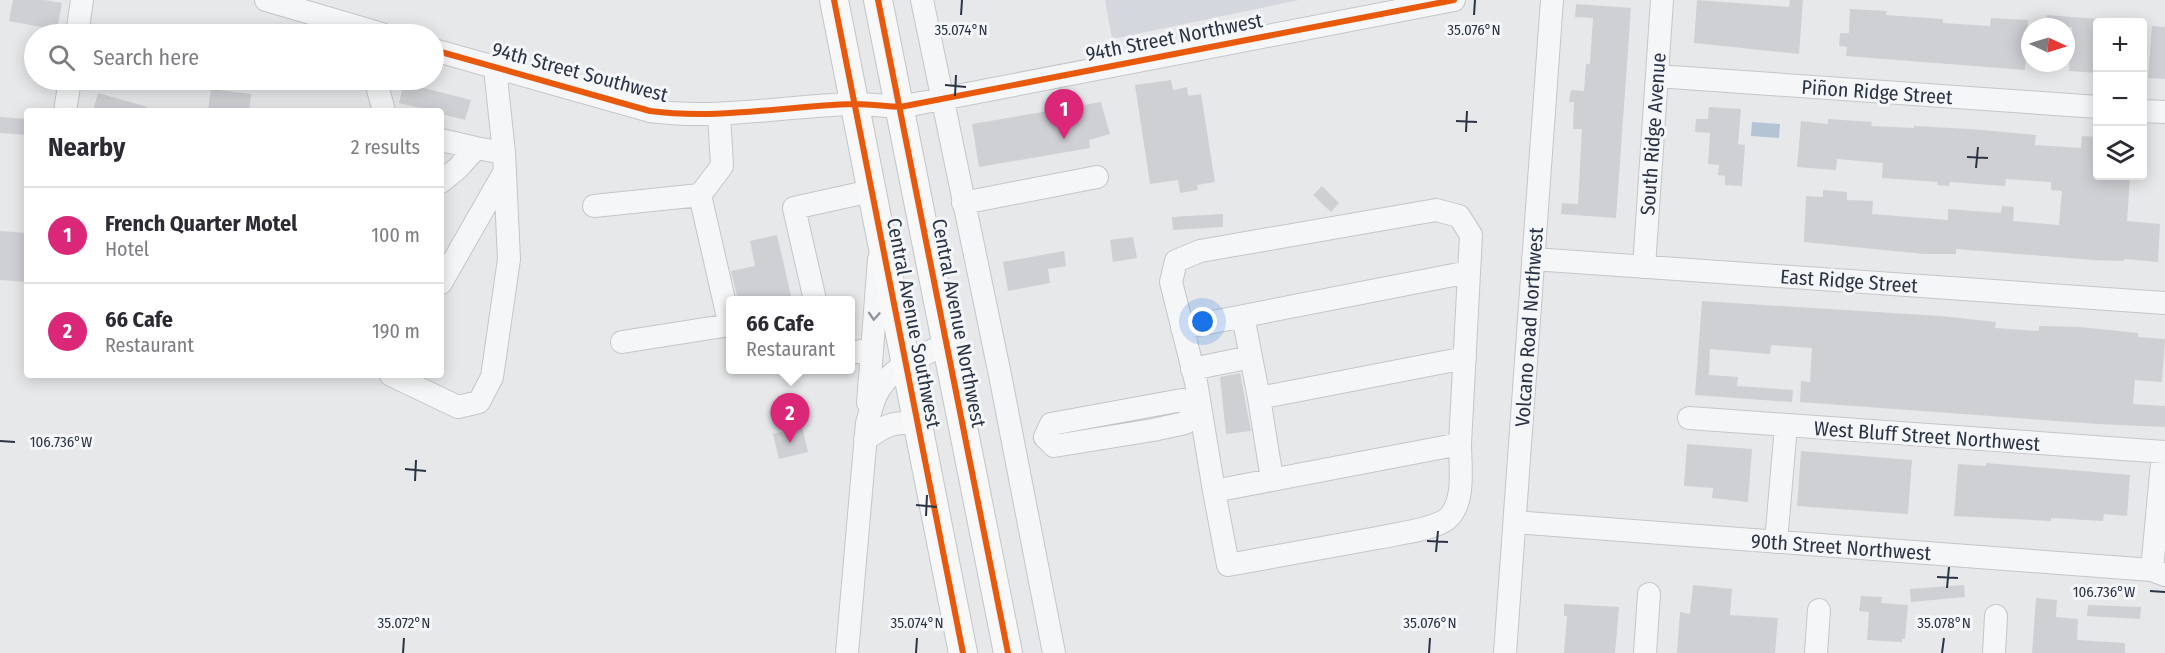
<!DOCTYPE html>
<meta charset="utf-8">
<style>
body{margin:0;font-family:"Fira Sans Condensed",sans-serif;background:#f7f7f7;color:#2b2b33}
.controls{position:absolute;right:18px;top:18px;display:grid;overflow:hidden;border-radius:6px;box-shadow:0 3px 15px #0003}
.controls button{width:54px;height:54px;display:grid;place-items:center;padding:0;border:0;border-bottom:2px solid #e1e1e2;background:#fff;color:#2b2b33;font:30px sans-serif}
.compass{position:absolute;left:2021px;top:18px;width:54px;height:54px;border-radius:50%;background:#fff;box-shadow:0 3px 15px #0003;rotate:94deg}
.you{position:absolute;left:1203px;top:322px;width:21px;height:21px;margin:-15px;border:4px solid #fff;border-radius:50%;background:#1a73e8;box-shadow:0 0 0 9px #1a73e833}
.badge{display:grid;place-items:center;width:39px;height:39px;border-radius:50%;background:#db2777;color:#fff;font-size:20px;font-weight:700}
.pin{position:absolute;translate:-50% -50px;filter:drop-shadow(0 2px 3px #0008)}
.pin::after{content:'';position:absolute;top:32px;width:21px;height:18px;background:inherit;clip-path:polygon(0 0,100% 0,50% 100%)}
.popup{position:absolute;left:726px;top:296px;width:129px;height:78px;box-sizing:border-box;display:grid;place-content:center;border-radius:6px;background:#fff;filter:drop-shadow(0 2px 4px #0005);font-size:20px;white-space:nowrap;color:#7c7c81}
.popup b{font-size:22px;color:#2b2b33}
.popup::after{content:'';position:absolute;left:50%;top:100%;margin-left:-12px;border:12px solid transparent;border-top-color:#fff}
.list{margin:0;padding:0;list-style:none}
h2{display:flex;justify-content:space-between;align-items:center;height:78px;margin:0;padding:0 24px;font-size:26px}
h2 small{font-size:20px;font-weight:400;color:#7c7c81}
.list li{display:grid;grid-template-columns:39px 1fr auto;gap:18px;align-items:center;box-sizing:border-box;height:96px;padding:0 24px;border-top:2px solid #e1e1e2}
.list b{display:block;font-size:22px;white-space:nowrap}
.list p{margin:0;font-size:20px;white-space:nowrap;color:#7c7c81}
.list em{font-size:20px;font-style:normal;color:#7c7c81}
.icon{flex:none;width:33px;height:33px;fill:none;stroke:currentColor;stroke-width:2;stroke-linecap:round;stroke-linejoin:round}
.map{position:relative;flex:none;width:2165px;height:653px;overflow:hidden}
.search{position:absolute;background:#fff;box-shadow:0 3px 15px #0003;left:24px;top:24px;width:420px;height:66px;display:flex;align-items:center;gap:15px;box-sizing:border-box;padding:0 21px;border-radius:33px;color:#7c7c81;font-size:22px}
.panel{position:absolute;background:#fff;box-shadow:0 3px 15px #0003;left:24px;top:108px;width:420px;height:270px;border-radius:6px}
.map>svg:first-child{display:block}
</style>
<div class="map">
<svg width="2165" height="653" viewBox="0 0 2165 653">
<rect width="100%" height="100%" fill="#e6e8ea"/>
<path fill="#d4d7dd" d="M1105,0H1299L1112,39Z"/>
<path fill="#b4c4d5" d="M1752,122L1780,124L1779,138L1751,136Z"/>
<path fill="#ced0d3" d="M13,0H44L62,3L57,30L9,21Z
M1697,0L1789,7L1790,0H1803L1799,54L1694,43Z
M1576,4L1631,8L1616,218L1561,214L1562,203L1578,204L1582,129H1573L1574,102H1569L1571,90L1584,91L1586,64H1590L1593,18L1575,17Z
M1850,9L1887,11L1886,15L1943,19V23L1990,26L1991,18L2028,20L2025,70L1846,56L1847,47L1839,46L1840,33H1849Z
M2047,15L2097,19V73L2069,71L2072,27H2046Z
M2152,26L2165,27V79L2148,78Z
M1171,80L1173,90L1187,87L1188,96L1201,94L1215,182L1197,185L1198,190L1180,193L1178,180L1150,184L1135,85Z
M404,83L471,100L465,120L441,114V111H425V109L399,103Z
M211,89L251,94L249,111H208Z
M98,93L147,107L146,111H93Z
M1101,102L1110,134L1089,140L1090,148L979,167L972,124Z
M1709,107L1741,109L1738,144L1745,145L1742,186L1725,185V176L1718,175L1719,165L1708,164L1710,133L1695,132L1696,119H1708Z
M0,117L27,119V135L0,133Z
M1828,119L1872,122L1871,126L1914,128V126L1970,129L2036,135L2035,145L2081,148L2082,136L2097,137L2095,176H2130L2127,221L2160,224L2158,262L2124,259V261L2093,260L1956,249V254H1924L1804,242L1806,196L1823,197V190L1847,192V200L1873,201L1872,214L1948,220V209L2001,213L2002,206L2014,207L2013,221L2059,225L2062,191L2051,190V182L2006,179L2005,186L1950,182L1949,186L1937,185L1938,182L1882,178L1883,163L1837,159L1836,170L1797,167L1801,121L1828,124Z
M1322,186L1339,203L1331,212L1313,195Z
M1223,214V227L1173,230L1172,217Z
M0,231L27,233V282L0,280Z
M777,235L792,300H738L731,271L755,266L750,241Z
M1133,237L1137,258L1113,262L1110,240Z
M1064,251L1066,266L1048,269L1050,283L1008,291L1003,262Z
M1702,301L1940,316L1996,322L1995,328L2039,331V326L2080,327L2138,333V337L2165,339L2162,382L2135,380L2133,404L2165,406V427L2098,424L1800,402L1801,381L1810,382L1812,348L1771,345L1770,354L1710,349L1709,375L1738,377L1737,386L1793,390L1792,402L1695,395Z
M1240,373L1251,431L1226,434L1220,377Z
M802,426L808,452L779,459L773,434Z
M1687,444L1752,449L1748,502L1712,498L1713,488L1684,486Z
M1801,451L1912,460L1908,514L1797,506Z
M1986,463L2130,475L2127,516L2104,514L2103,521L2051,518V521L1954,516L1958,464L1986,466Z
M1693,585L1732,589L1730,615L1778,618L1775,653H1677L1680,612L1690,614Z
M1964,585L1965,597L1911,602L1910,589Z
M1861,596L1882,597L1881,603L1908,605L1905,639H1902V642L1867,640L1869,612L1859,611Z
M2036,598L2057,600L2056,617L2078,619L2077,640L2125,643V653H2032Z
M1564,604L1619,607L1615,653H1564L1567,616H1564Z
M2088,605L2141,607L2140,619L2087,616Z"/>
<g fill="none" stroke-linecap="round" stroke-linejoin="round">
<g stroke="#c4c6c8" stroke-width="24">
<path id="minor" d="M266,0L382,34
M922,0L1000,375L1054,653
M77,34L82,0
M434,50L650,111C718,120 785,106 853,104C869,104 884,106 900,107L1454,0
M1657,76L2098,107
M376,82L384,111
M65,111L70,80
M2142,111L2165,112
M719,114L722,166L700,195L730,326
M441,140L476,148
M441,182L458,168L476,148L504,153
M963,203L1097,177
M594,206L700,195
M1436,210L1459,216L1471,235L1460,444L1214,491L1196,382L1171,282L1176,261L1200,251Z
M1533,259L2165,303
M1644,267L1662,0
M441,283L505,171
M815,300L794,208L871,191
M1243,316L1259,398L1465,358
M1182,328L1469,272
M622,342L730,325
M850,353L872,349
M1192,369L1251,357
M391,375L458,407L479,402L492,377L509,259L504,153L495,68
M1259,398L1272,479
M1182,400L1199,409L1185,423L1153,430L1054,446L1045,437L1051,424Z
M868,403L879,259
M1689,418L2165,452
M865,440C885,425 892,422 917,423
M1214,491L1228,565C1278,556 1327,547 1377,538C1395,534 1433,530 1447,519C1466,503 1460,466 1460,444
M1515,522L2152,570L2165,575
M1776,542L1786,426
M2152,570L2163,452
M847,653L867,423C871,411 873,398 880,388C894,366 923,355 946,344
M1505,653L1552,0
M1645,653L1649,594
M1816,653L1819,610
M1994,653L1996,616"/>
</g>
<g stroke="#c2c5c8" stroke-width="30">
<path id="major" d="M834,0L963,653
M878,0L1008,653"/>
</g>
<use href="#minor" stroke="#f5f6f7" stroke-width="22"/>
<use href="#major" stroke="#f8f8f8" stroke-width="28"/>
<g stroke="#f4f6f9" stroke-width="10">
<path id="cycleway" d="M834,0L963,653
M878,0L1008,653
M434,50L650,111C718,120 785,106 853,104C869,104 884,106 900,107L1454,0"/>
</g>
<use href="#cycleway" stroke="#e8590c" stroke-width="6"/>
</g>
<defs><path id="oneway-chevron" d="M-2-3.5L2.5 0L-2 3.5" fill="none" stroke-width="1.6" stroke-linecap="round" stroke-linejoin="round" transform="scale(1.5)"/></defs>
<use stroke="#90959e" href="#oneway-chevron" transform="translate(874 316) rotate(94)"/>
<path fill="none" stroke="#2b3445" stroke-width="2" d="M961,15L962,0M1474,15L1475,0M945,85L966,87M955,96L956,75M1456,121L1477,122M1466,132L1467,111M1967,157L1988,158M1976,168L1978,147M0,441L15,442M405,469L426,471M415,481L416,460M916,505L937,507M926,516L927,495M1427,541L1448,542M1436,552L1438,531M1937,577L1958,578M1947,588L1949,567M2150,591L2165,592M403,653L404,638M916,653L917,638M1429,653L1430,638M1942,653L1944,638"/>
<g text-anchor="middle" stroke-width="6" stroke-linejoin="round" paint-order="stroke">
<g font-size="20" fill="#2b3445" stroke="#f4f6f9">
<text transform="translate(1174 37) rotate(-11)" y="7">94th Street Northwest</text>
<text transform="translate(580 72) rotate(15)" y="7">94th Street Southwest</text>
<text transform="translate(1877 92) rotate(4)" y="7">Piñon Ridge Street</text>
<text transform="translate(1653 134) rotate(-86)" y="7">South Ridge Avenue</text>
<text transform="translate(1849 281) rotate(4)" y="7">East Ridge Street</text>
<text transform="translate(914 323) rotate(79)" y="7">Central Avenue Southwest</text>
<text transform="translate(959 323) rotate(79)" y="7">Central Avenue Northwest</text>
<text transform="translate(1529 327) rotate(-86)" y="7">Volcano Road Northwest</text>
<text transform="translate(1927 436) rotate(4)" y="7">West Bluff Street Northwest</text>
<text transform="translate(1841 547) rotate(4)" y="7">90th Street Northwest</text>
</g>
</g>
<g font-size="15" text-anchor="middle" fill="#2b3445" stroke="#f4f6f9" stroke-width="6" stroke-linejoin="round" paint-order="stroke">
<text x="961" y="35">35.074°N</text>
<text x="1474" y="35">35.076°N</text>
<text x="61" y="447">106.736°W</text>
<text x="2104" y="597">106.736°W</text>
<text x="404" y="628">35.072°N</text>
<text x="917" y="628">35.074°N</text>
<text x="1430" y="628">35.076°N</text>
<text x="1944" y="628">35.078°N</text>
</g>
</svg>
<div class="controls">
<button>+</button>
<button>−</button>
<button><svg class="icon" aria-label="layers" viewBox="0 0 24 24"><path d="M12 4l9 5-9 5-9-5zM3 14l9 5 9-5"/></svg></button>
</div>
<svg class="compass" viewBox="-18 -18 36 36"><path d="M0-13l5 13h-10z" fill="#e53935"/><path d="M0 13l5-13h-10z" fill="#7c7c81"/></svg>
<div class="you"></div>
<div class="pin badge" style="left:1064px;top:139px">1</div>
<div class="pin badge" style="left:790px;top:443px">2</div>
<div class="popup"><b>66 Cafe</b>Restaurant</div>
<div class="search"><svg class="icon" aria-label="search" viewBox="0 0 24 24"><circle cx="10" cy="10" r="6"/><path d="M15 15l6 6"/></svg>Search here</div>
<section class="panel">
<h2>Nearby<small>2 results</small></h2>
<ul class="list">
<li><span class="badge">1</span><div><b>French Quarter Motel</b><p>Hotel</p></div><em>100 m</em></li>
<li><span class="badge">2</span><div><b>66 Cafe</b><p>Restaurant</p></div><em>190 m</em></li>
</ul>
</section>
</div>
